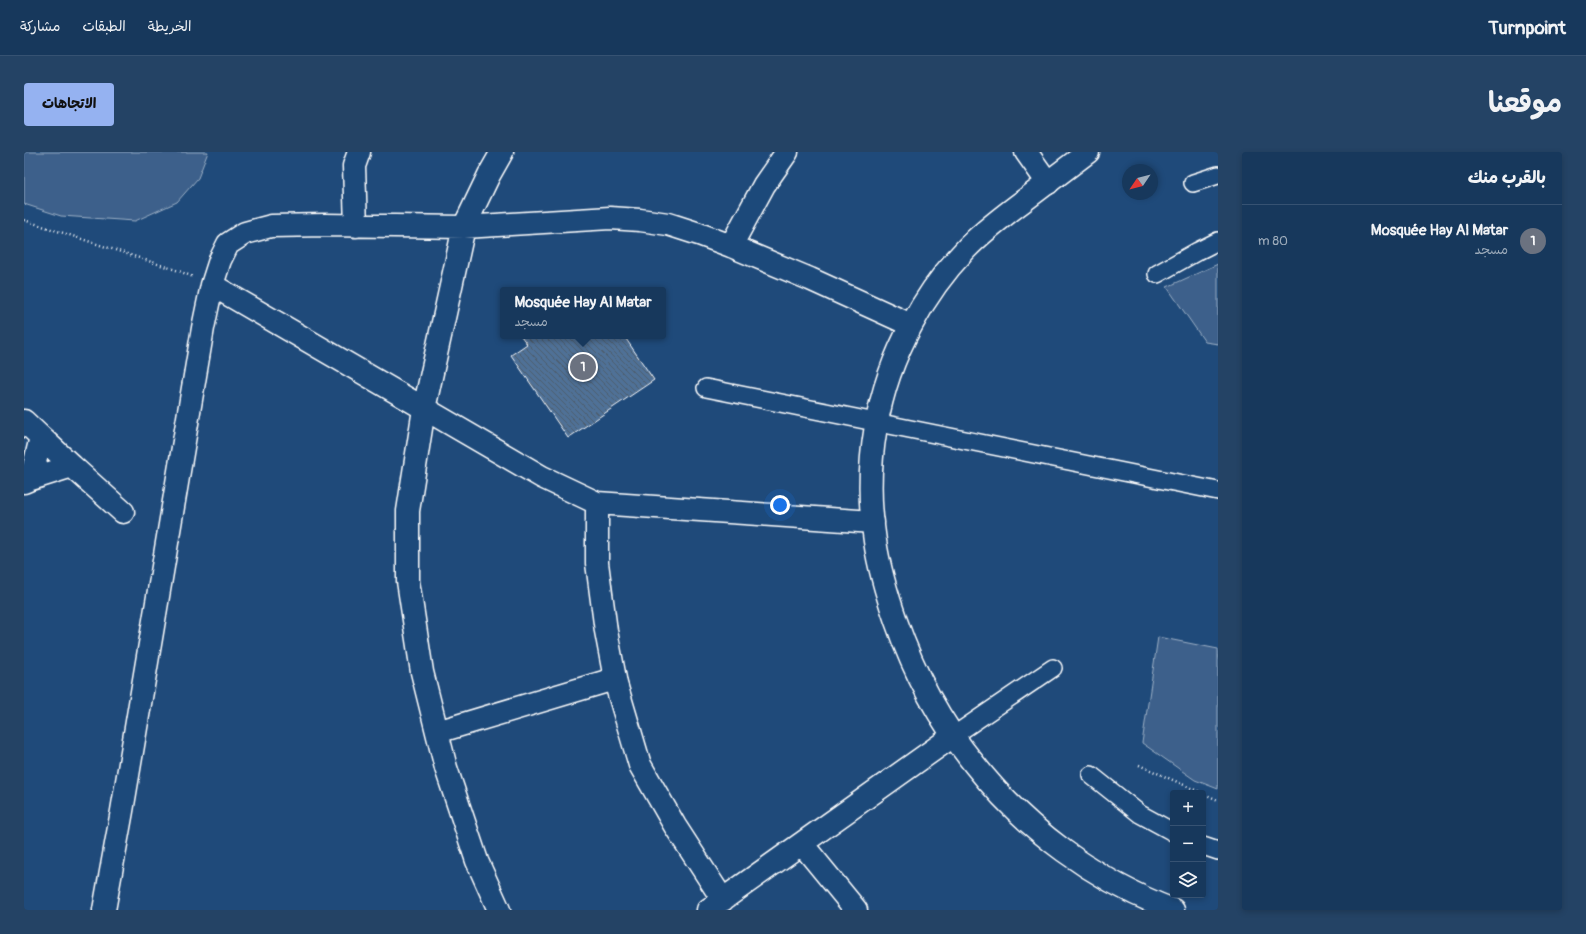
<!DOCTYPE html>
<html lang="ar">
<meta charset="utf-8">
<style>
body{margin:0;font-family:Pangolin,"Playpen Sans Arabic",sans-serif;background:#244365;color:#f1f3f6;direction:rtl}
.controls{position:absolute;right:12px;bottom:12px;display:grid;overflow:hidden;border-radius:4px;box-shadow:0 2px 6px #0003}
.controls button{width:36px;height:36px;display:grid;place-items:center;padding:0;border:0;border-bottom:1px solid #365272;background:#17385c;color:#f1f3f6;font:20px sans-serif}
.compass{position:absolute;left:1098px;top:12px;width:36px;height:36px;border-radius:50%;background:#17385c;box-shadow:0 2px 6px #0003;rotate:235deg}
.you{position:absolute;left:756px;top:353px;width:14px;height:14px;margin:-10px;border:3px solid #fff;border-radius:50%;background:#1a73e8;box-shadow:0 0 0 6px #1a73e833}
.badge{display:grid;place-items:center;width:26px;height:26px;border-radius:50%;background:#95b2f1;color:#fff;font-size:13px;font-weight:700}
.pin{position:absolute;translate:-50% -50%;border:2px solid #fff;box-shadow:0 1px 4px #0006}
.popup{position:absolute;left:476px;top:135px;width:166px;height:52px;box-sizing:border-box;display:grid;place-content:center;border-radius:4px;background:#17385c;filter:drop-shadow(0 1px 3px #0005);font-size:13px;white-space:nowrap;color:#9eacbb}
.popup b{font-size:15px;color:#f1f3f6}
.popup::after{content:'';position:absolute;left:50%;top:100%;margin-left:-8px;border:8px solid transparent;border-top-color:#17385c}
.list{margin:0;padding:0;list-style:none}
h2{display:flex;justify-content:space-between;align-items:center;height:52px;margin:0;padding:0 16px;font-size:17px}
h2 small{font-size:13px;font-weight:400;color:#9eacbb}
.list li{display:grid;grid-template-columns:26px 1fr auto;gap:12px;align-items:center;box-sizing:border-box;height:72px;padding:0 16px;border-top:1px solid #365272}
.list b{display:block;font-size:15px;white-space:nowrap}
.list p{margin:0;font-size:13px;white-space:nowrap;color:#9eacbb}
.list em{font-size:13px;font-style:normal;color:#9eacbb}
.icon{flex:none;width:22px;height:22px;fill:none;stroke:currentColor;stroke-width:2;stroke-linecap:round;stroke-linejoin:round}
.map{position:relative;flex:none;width:1194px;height:758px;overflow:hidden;direction:ltr;border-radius:4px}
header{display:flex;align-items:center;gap:24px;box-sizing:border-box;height:56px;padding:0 20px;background:#17385c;border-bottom:1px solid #365272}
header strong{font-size:19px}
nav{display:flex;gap:22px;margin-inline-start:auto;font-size:14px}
.intro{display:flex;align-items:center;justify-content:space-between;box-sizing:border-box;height:96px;padding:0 24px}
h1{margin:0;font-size:28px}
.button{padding:10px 18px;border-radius:4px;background:#95b2f1;color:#111;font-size:14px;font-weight:700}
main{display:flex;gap:24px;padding:0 24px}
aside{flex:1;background:#17385c;border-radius:4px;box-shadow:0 2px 6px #0003}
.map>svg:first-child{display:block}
</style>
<header>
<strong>Turnpoint</strong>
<nav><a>الخريطة</a><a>الطبقات</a><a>مشاركة</a></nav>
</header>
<div class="intro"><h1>موقعنا</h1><a class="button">الاتجاهات</a></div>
<main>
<aside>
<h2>بالقرب منك<small></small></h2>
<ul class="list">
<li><span class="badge" style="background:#6b7280">1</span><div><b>Mosquée Hay Al Matar</b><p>مسجد</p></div><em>80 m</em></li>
</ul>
</aside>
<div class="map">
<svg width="1194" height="758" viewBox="0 0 1194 758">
<defs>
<pattern id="building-back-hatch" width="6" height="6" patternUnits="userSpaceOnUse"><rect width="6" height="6" fill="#507197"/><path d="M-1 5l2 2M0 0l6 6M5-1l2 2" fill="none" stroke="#4e5b6a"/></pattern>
</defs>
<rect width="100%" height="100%" fill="#1f4a7a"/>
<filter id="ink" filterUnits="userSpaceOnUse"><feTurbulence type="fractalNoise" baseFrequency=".025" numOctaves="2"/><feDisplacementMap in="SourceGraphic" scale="8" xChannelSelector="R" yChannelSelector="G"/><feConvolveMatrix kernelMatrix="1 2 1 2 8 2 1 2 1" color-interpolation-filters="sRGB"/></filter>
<g filter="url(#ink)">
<path fill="#3c618b" stroke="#9eb0c5" d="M0,0H184L174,26L153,50L111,69L37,64L0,52Z
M1194,112V192L1181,190L1143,135Z
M1134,485L1194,497V637L1171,628L1118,591Z"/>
<path fill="url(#building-back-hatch)" stroke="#fff" d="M497,184H600L630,228L544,286L487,203L503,192Z"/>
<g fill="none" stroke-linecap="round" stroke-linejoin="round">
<g stroke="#fff" stroke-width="20">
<path id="pedestrian" d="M1169,31L1194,23
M1133,122L1174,99L1194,89
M682,236L1194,339
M929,584L1029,516
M1067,623L1116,662L1149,680
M1179,694L1194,699"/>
</g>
<g stroke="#fff" stroke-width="25">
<path id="minor" d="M1002,0L1024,31
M332,74L330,14L335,0
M707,94L740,33L763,0
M188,133L518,325L573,351L849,370
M0,269L17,285L7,327L0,330
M48,314L99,360
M7,327L48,314L17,285
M573,351V411L582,479L592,532L616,613L651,674L699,748
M413,580L590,527
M778,692L832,758
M80,758L98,659L179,176L188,133L196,108L204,92L221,81L247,74L301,73L440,75L586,66L616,68L644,72L675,82L707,94L786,127L887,173
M475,758L453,709L422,616L398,520L384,429V359L400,257L440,75L465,23L478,0
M684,758L929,584"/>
</g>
<g stroke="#fff" stroke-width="25">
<path id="tertiary" d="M1064,0C1043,16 1022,32 1002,47C981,63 960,78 942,97C921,119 902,145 888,172C852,237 839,315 851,389C855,416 863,443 872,469C890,521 916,570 951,613C1002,678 1072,729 1149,758"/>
</g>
<path stroke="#fff" stroke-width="2.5" stroke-dasharray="1 3" stroke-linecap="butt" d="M0,68L155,119L169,125
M1115,613L1194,648"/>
<use href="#pedestrian" stroke="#1f4a7a" stroke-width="17"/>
<use href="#minor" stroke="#1f4a7a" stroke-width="22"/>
<use href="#tertiary" stroke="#1f4a7a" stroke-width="22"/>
</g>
</g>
</svg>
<div class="controls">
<button>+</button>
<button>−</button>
<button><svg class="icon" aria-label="layers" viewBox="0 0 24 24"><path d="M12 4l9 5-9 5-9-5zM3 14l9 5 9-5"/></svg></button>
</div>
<svg class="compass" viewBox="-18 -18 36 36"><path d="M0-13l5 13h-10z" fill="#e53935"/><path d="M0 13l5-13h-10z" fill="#9eacbb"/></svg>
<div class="you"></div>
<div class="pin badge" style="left:559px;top:215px;background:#6b7280">1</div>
<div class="popup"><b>Mosquée Hay Al Matar</b>مسجد</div>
</div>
</main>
